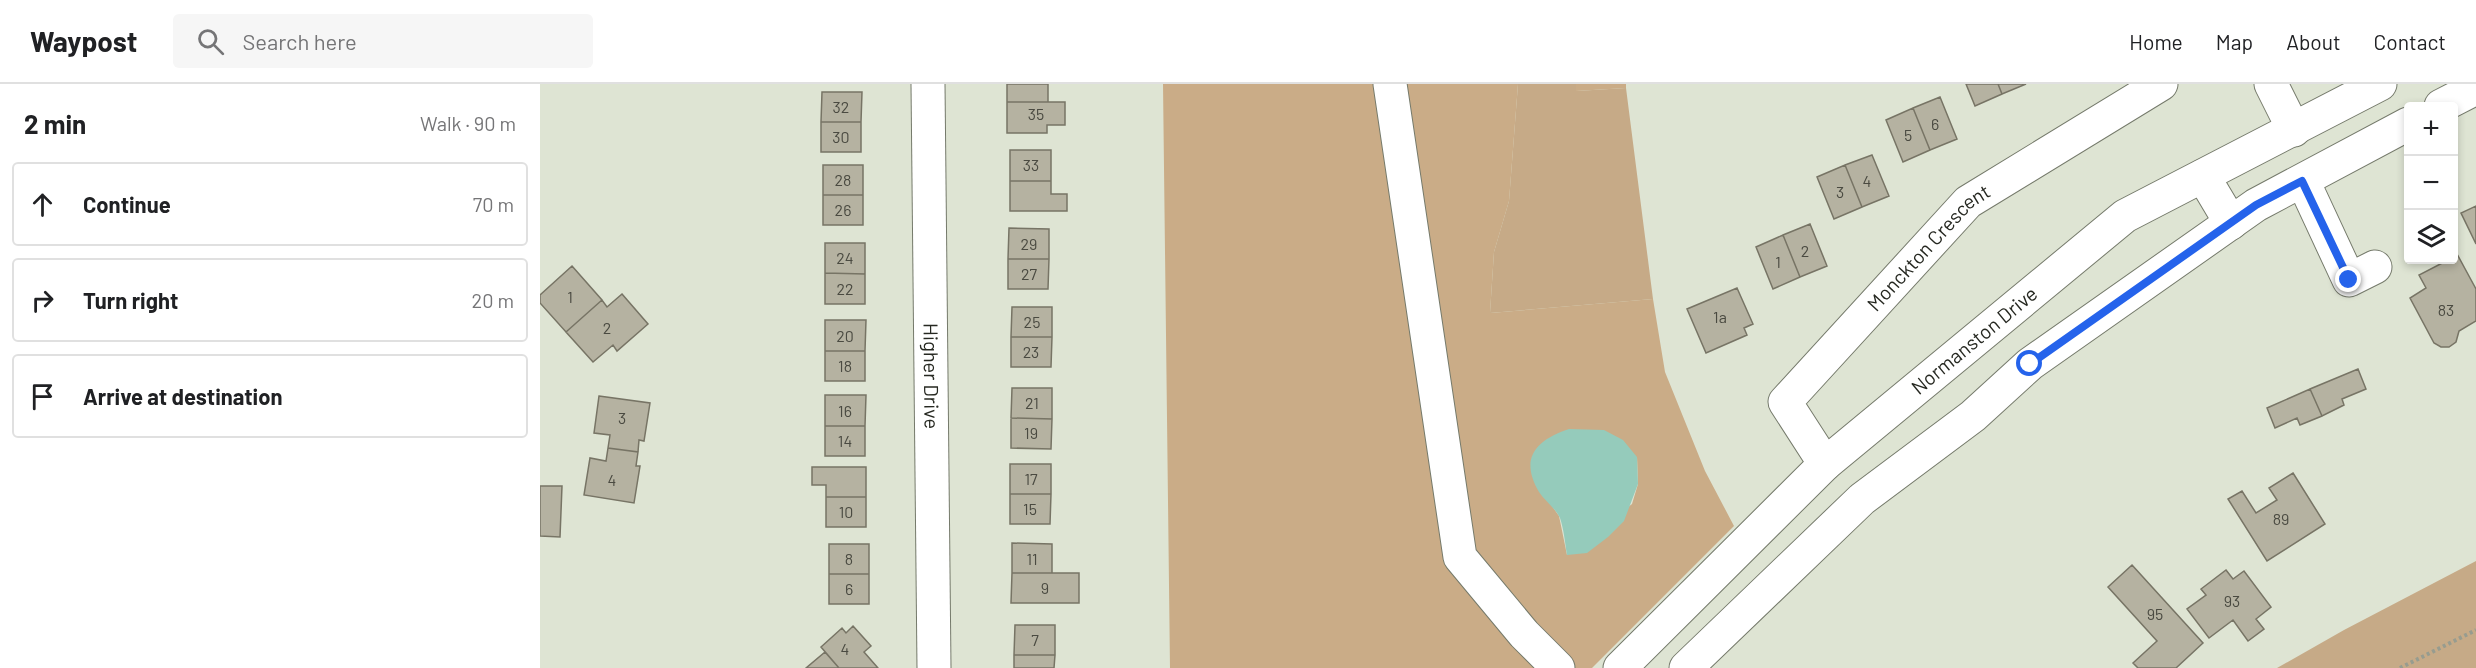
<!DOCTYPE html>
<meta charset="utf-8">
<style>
body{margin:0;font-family:Barlow,sans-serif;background:#f6f6f6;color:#202124}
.controls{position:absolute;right:18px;top:18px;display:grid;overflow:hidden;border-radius:6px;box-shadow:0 3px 9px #0003}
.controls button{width:54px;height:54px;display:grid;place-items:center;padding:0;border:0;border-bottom:2px solid #e0e0e0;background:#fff;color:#202124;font:30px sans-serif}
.stop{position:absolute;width:18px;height:18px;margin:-14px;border:4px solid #2563eb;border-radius:50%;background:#fff}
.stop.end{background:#2563eb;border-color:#fff;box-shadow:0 2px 6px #0008}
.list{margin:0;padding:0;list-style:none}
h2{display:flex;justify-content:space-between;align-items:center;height:78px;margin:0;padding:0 24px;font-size:26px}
h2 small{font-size:20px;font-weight:400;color:#757577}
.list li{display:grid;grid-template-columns:39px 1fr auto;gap:18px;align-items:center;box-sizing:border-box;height:84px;margin:0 12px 12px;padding:0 12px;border:2px solid #e0e0e0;border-radius:6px}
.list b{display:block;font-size:22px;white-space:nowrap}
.list em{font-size:20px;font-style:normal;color:#757577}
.icon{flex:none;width:33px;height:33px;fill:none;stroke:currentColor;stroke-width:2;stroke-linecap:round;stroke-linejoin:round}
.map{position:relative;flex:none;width:1936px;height:584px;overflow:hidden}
header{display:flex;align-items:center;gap:36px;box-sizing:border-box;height:84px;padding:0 30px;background:#fff;border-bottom:2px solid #e0e0e0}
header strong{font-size:28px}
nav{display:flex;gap:33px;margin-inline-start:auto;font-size:21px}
.search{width:420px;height:54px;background:#f6f6f6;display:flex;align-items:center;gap:15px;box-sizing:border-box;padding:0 21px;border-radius:6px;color:#757577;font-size:22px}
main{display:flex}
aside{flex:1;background:#fff}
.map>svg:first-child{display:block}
</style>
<header>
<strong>Waypost</strong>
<div class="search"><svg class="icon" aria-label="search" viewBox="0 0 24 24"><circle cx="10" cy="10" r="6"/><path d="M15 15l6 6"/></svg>Search here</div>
<nav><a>Home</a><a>Map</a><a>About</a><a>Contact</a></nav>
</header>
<main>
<aside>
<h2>2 min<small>Walk · 90 m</small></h2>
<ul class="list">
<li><svg class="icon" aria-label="ahead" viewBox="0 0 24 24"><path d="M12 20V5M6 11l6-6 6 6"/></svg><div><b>Continue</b></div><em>70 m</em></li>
<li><svg class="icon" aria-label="right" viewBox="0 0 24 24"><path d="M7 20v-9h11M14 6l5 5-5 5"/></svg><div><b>Turn right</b></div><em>20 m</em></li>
<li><svg class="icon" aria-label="arrive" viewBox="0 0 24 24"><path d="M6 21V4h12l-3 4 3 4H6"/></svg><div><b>Arrive at destination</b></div></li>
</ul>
</aside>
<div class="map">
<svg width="1936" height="584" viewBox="0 0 1936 584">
<rect width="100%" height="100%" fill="#dee4d3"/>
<path fill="#c6aa87" d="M978,0H1036V7L1086,4L1113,215L950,229L954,168L969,117Z
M1936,477V584H1737L1804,546Z"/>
<path fill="#caac87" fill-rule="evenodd" d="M623,0H978L969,117L954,168L950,229L1113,215L1125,288L1165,387L1194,442L1052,584H630ZM1097,373L1098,400L1092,420L1027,471L1019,432L1012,422Z
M1036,0H1086V4L1036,7Z"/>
<path fill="#95cbbb" d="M1029,345L1064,346L1083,356L1097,373L1098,400L1084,437L1068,453L1047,469L1027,471C1025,459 1024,446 1020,434C1015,424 1005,417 999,408C979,374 996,356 1029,345Z"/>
<path fill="#b5b2a1" stroke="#777465" stroke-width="1.5" d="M467,0H508V18H467Z
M1426,0H1458L1462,10L1435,22Z
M1458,0H1486L1462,10Z
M282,8H322L321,38H281Z
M1400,13L1417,55L1390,66L1373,24Z
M467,18H525V41H507V49H467Z
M1373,24L1390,66L1363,78L1346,36Z
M281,38H321V68H281Z
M470,66H511V97H470Z
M1332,71L1349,112L1322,123L1305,81Z
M283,81H323V111H283Z
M1305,81L1322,123L1294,135L1277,93Z
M470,97H511V110H527V127H470Z
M283,111H323V141H283Z
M1936,122V160L1921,129Z
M1270,140L1287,182L1260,193L1243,151Z
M469,144L509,145V175H468Z
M1243,151L1260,193L1233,205L1216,163Z
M285,159H325V190L285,189Z
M1917,170L1936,205V237L1919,247L1916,258L1909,263H1901L1894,259L1870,214L1886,204L1879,191L1908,176H1914V172Z
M468,175H509L508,205H468Z
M32,182L62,216L26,248L0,219V211Z
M285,189L325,190V220H285Z
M1197,204L1213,240L1204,244L1207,251L1166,269L1147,225Z
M82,210L108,240L77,267L73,261L53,278L26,248L62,216L67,223Z
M472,223H512V253H471Z
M285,236H326L325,267H285Z
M471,253H512L511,283H471Z
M285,267H325V297H285Z
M1818,285L1826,305L1802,315L1804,321L1782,332L1770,305Z
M472,304H512V335L471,334Z
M1770,305L1782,332L1760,341L1757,334L1735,344L1727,324Z
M285,311H326L325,342H285Z
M59,312L110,319L104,357L99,356L98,368L68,364L70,351L54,349Z
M471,334L512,335L511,365L471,364Z
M285,342H325V372H285Z
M68,364L98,368L96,382H100L94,419L44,411L50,374L66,377Z
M470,380H511V410H470Z
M272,383H326V413H286V401H272Z
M1753,389L1785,440L1727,477L1688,415L1702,407L1716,429L1737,416L1729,404Z
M0,402H22L20,453L0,452Z
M470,410H511L510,440H470Z
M286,413H326V443H286Z
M472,459L512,460V489H472Z
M289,460H329V490H289Z
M1592,481L1663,559L1636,584H1598L1593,579L1617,557L1568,503Z
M1686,486L1693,495L1704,487L1731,523L1716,535L1724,545L1708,557L1693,536L1669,554L1647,525L1666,511L1661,505Z
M472,489H539V519H471Z
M289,490H329V520H289Z
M475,541H515V571H474Z
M313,542L331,562L324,568L338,584H299L281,563L302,544L306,549Z
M285,568L299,584H266Z
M474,571H515L514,584H474Z"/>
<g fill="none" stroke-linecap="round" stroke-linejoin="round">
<g stroke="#757a6b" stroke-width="35">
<g id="minor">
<path id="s1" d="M388,0L394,584"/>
<path d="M850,0L920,473L984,550L1018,584"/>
<path d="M1731,0L1754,46"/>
<path d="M1901,22L1936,4"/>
<path d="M1663,92L1691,139"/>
<path d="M1763,97L1809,196L1835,183"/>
<path id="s2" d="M1285,380L1245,318L1428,118L1621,0"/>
<path d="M1146,584L1322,415L1433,332L1490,280L1716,121L1868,40"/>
</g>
</g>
<g stroke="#757a6b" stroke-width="35">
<g id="highway">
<path id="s3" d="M1080,584L1285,380L1585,132L1840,0"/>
</g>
</g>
<path stroke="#979c8f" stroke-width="4" stroke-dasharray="3 3" stroke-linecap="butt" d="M1860,584L1936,546"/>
<use href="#minor" stroke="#fff" stroke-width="33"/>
<use href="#highway" stroke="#fff" stroke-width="33"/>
</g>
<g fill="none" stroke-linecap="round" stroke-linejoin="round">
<path stroke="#2563eb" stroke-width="8" d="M1490,280L1716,121L1762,97L1809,196"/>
</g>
<g text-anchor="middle" stroke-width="6" stroke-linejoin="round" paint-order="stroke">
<g font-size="16" fill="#4a4a41">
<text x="301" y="29">32</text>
<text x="496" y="36">35</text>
<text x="1395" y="46">6</text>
<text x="1368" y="57">5</text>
<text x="301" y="59">30</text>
<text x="491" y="87">33</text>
<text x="303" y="102">28</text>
<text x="1327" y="103">4</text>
<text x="1300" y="114">3</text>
<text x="303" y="132">26</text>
<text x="489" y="166">29</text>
<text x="1265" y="173">2</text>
<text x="305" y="180">24</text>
<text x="1238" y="184">1</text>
<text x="489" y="196">27</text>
<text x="305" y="211">22</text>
<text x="30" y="219">1</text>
<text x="1906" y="232">83</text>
<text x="1180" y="239">1a</text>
<text x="492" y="244">25</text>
<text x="67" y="250">2</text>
<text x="305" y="258">20</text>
<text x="491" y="274">23</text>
<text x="305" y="288">18</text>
<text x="492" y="325">21</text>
<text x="305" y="333">16</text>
<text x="82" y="340">3</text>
<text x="491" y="355">19</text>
<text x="305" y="363">14</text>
<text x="491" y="401">17</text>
<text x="72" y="402">4</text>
<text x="490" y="431">15</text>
<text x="306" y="434">10</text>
<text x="1741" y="441">89</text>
<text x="309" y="481">8</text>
<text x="492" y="481">11</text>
<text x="505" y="510">9</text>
<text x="309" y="511">6</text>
<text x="1692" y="523">93</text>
<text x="1615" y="536">95</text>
<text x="495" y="562">7</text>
<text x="305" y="571">4</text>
</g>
<g font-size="20" fill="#262821" stroke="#fff">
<text dy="7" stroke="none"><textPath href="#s2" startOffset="285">Monckton Crescent</textPath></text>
<text dy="7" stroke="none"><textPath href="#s3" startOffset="483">Normanston Drive</textPath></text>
<text dy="7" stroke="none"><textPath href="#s1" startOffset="292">Higher Drive</textPath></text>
</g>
</g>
</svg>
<div class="controls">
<button>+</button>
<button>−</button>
<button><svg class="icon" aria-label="layers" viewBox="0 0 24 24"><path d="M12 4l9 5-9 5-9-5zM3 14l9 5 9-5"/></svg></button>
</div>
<div class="stop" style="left:1490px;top:280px"></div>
<div class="stop end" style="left:1809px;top:196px"></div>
</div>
</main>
